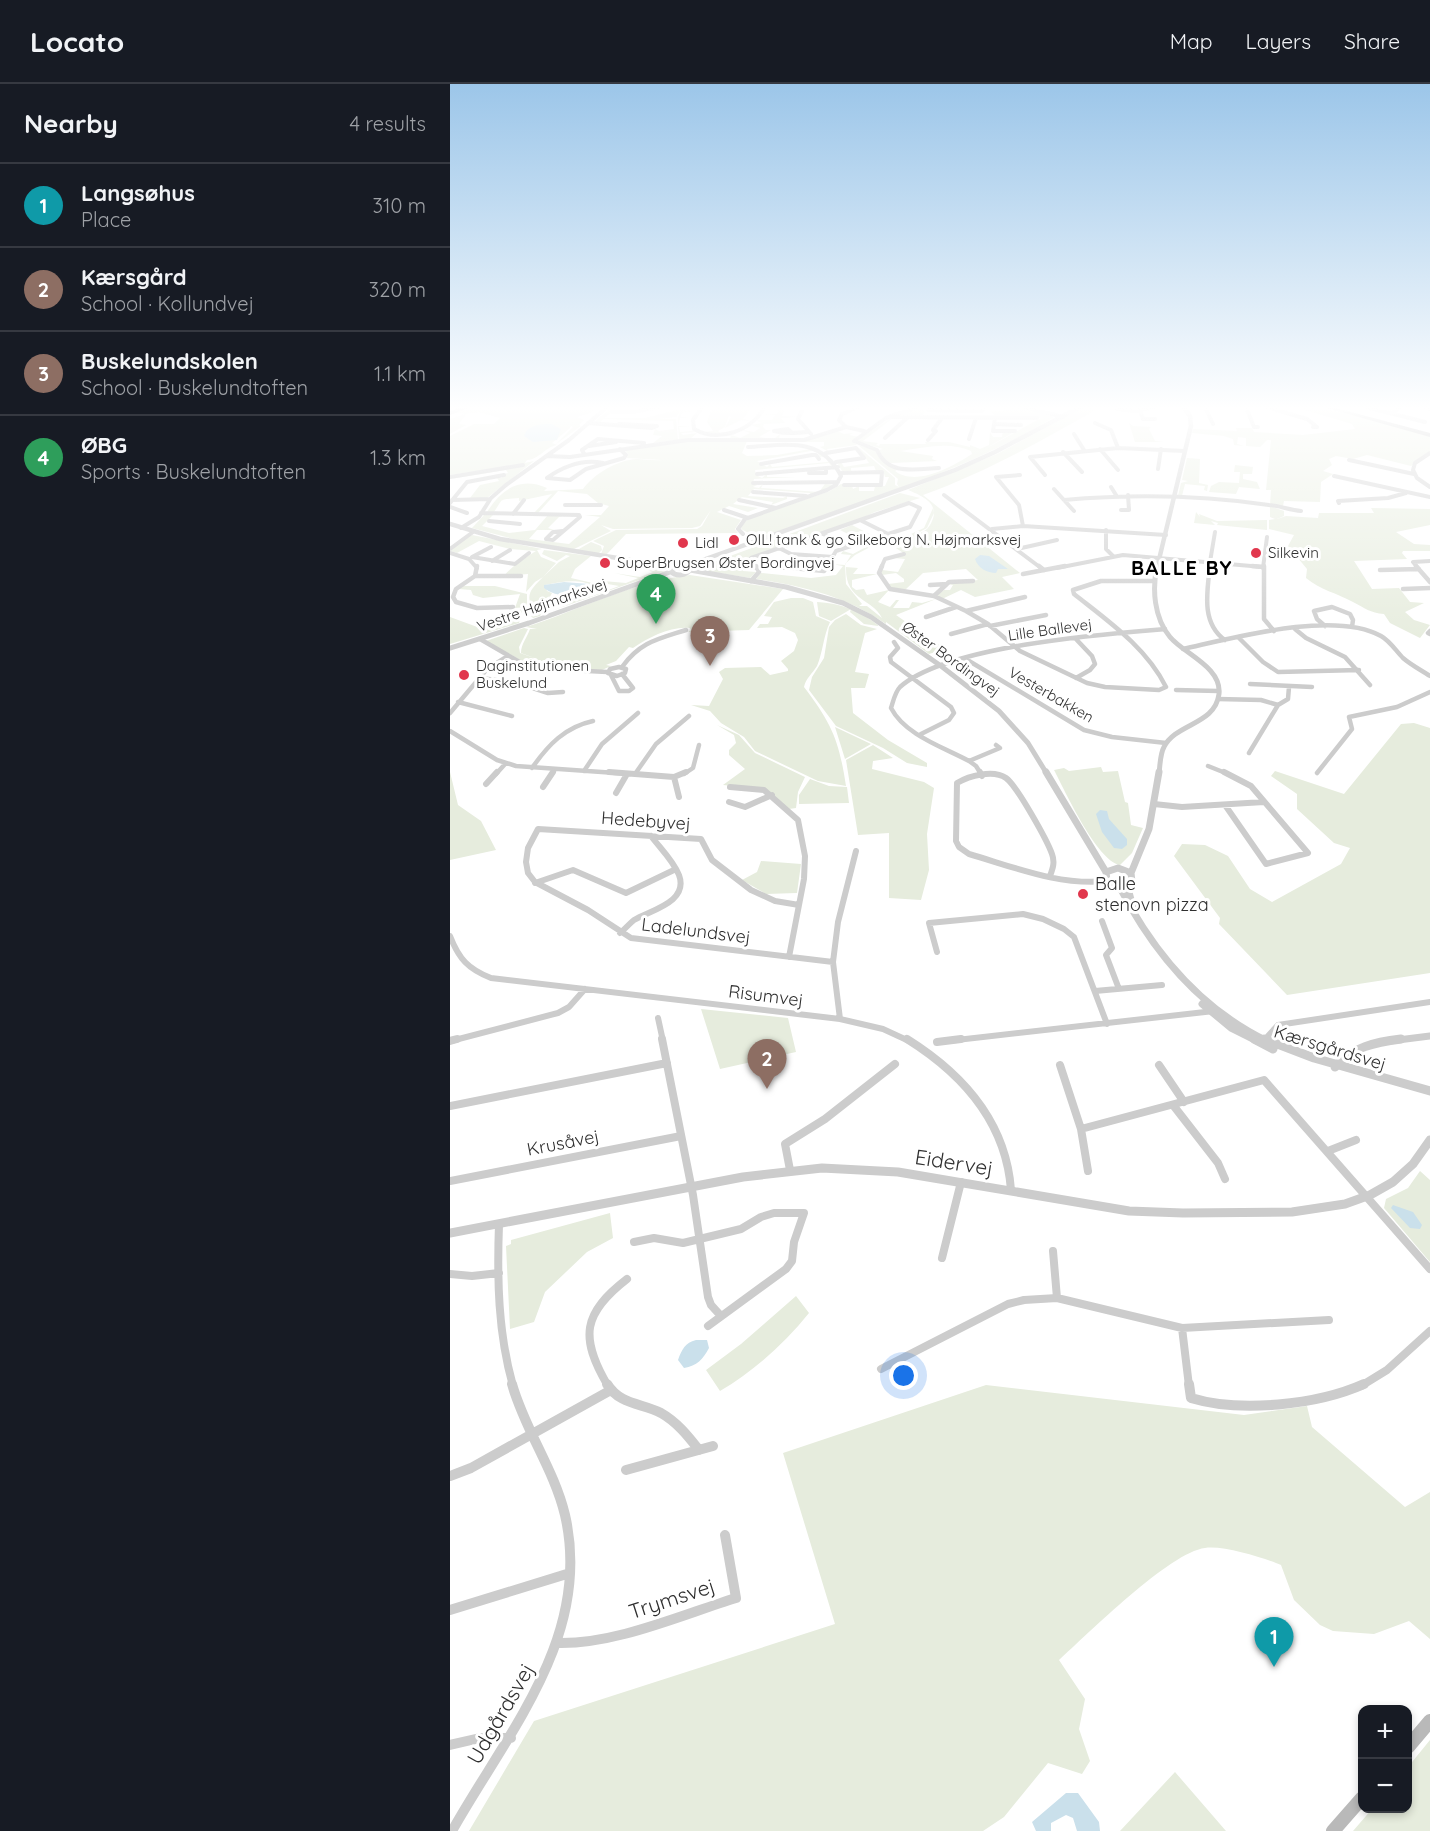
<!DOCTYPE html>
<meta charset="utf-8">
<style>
body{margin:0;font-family:Quicksand,sans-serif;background:#20242c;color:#f1f3f6}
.controls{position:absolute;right:18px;bottom:18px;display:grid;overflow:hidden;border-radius:12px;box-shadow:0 3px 9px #0003}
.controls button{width:54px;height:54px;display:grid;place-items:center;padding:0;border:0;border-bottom:2px solid #363941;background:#171b24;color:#f1f3f6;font:30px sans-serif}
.you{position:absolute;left:454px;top:1292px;width:21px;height:21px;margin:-15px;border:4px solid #fff;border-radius:50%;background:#1a73e8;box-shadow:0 0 0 9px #1a73e833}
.badge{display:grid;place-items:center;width:39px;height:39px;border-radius:50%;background:#8c9099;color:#fff;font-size:20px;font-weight:700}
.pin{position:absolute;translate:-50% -50px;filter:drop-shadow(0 2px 3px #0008)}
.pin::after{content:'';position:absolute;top:32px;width:21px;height:18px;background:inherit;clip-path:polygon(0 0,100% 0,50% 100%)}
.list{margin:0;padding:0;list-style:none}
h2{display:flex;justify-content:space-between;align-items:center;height:78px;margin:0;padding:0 24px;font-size:26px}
h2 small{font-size:20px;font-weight:400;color:#9ea1a6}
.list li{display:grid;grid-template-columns:39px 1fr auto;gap:18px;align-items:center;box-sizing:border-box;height:84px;padding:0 24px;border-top:2px solid #363941}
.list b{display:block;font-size:22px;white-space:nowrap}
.list p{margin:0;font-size:20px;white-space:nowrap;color:#9ea1a6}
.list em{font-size:20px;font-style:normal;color:#9ea1a6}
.map{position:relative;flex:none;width:980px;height:1747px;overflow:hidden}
header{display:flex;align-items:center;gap:36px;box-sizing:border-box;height:84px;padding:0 30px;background:#171b24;border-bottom:2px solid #363941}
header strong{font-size:28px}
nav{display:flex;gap:33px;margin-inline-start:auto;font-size:21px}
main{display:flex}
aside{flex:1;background:#171b24}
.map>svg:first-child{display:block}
</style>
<header>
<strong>Locato</strong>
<nav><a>Map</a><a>Layers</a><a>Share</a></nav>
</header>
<main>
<aside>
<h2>Nearby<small>4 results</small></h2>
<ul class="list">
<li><span class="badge" style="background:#0f9aa8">1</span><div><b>Langsøhus</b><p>Place</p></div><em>310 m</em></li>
<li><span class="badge" style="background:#8d6e63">2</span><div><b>Kærsgård</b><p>School · Kollundvej</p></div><em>320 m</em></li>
<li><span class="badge" style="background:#8d6e63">3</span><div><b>Buskelundskolen</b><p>School · Buskelundtoften</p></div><em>1.1 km</em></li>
<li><span class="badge" style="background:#2e9e5b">4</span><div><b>ØBG</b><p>Sports · Buskelundtoften</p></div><em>1.3 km</em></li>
</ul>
</aside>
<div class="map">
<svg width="980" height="1747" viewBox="0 0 980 1747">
<rect width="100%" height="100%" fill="#fff"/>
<path fill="#e6ecdd" d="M23,323H147L141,329L127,333L134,336L129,341L131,342L106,360L123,343L116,339L121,342L120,344L102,359L107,361C95,363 90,375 77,376L74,380L0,391V352L24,340H44L50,334L28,328L16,330L9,340L16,341L0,350V335L15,330L5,328Z
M162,323H169L154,334H195L238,323L234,326L245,328H233L230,333H241L230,334L228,342H240L229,343L230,348L243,347L245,348L231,349L233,351L247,349L241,354L254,355L259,352L255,355L229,356C229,344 225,334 232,325L226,333L207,335H226L228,356L203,359L212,352L203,351L205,345L209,347L224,345L223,337L153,335L150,339H143Z
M266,323H302L293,335L301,337L291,336L275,344L281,333L279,331L275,343L268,347L271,350L253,348L263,347L257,338L260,329Z
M336,323L332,332L348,333L331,334L335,339L314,340L313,343L316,346H321L309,353L324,355L330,350L329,355H358L350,356L280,355L281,352L278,350L290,354L300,349L292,346L304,348L310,344L301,341L312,339L307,337L308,336H322L325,331L314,330H327L329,326L317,325Z
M469,323L466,325L475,327L473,331H544L541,327H554L551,323H569L604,333C513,389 408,419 308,454L291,445L294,438L302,434L380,407L391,400L402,402L403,405L409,402V407H424L425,402H435L439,393H435L433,386L426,387L424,382L401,384V387H392L388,380L391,378L394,383L419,379L408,363L445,394V401L449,403L447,400L448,395L408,361L425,366L431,376L447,386L445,387C466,403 502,383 522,370L521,367C499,357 473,364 450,367L483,372L482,375L487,377L441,379L434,375L429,366L433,365L406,357L441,334H443L413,357L428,359L426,361L429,362L430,360H476L475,358H499L520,363V361L530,365L539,361L540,348L543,353H552L553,347L564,348L533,366L591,334L445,332Z
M634,323H651C593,356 536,388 473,411L570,489L552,493L564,505L525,513L511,506L492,515L486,512L494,506H500L503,501L499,500L528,496L516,485L473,489L455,506L441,504L438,500L454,498V495L446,489L432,491L430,488L432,486L448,488L455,475L444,474L456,471L446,464L460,461L452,456L426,462L437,457L421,460L424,461L405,471L395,480L396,500L412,520L409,522H417L432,534C422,514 395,517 396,483L408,484L403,490H427L402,496V503L406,506L414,505L417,511L439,506L428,518L440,523L446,516H449L443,524H459L462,518L472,519L486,515L446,531L495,565L479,570L436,538V540C396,512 353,502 306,495L311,489L361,494L386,491L393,482L381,480L395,481L401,471L391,470L393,467L403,470L416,463L415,459H407L411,457L410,456L390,446L402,441C427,454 436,461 460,450L463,452L461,450L474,444L483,424L484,429L477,444L464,451C473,449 479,445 482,437C490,419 472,412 458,406L547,370Z
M845,323C892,323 943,342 980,352V368L961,382L917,371L903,375L886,372L879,375L882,381L873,387L883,390L871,398L870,418L834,417L833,422L820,421L821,406H816L821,356H817L810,363L796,362V354L788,353L787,360L794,362L784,361L783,355L774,352L742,349L743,345L787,347L786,344H802L804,348L853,351L905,345L902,340Z
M679,339L683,342L701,343L699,345L705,357L714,358H685Z
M387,347L394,350L403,349L399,351L409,353L402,357L407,361L377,365L379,368L370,363L374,362V358H299L347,357Z
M225,357H297L292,369L297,372L327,371L366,364L377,372L370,373L366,366L307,377L317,383L320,380L322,383L378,378L377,375L385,381L382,383L379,379L305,386L306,391L312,394L317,390V393H346L304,395L303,400L307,401L303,403L309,404L313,400L311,404L369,408L375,400L384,401L360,412V409L304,405L298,412L333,414L337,412V415L321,421L323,418L292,413L283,420L308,424L298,428L279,422L267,428L291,436L285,445L288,449L176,450L156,471L151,470L154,462L143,457L166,446L247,445L252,442L261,426L250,442L242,444L163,445L151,441L161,447L124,465H129L141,458L151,462L152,466L148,470L71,457L22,444L35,430L43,431L32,442L59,449L85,446L98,431H116L109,433L98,444L104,446H87L79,455L119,460L150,433L135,431H151L159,422L148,419L137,410L108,407L88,429H84L102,410L69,417V414C47,416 54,414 44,428H37C51,406 69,392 97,404L94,407L133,405C144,390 167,376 187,375C195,375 204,377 212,376L177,374L178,370L175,366L177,365Z
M737,374L750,375L749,399L758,401L757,407L754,406L755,402L735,400L732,412H728L731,399L738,397L732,396Z
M84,377L37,414H20L30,401L49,397L47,394H52L53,390L58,389L56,386L0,395Z
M785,381L803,383L802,390H793V395L807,398L810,405L789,403L786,410L759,408L761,402L769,398L789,399L790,388H784Z
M450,409L470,414L425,428L391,444L301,473L300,477L289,478L293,487L306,488L300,494L245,485Z
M820,422L834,427V432L827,435L836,432L868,434L869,429H924L921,424L980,425V441L946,448L964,460L980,461V467H953L952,469L957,475L904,477L922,505L949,504L960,518L974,519L955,528L964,536L980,541L970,554L940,539L934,530C920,529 915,524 903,518C887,509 870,506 856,494L857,485L838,462L844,451L819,445V436L825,435L820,433Z
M746,428L750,433L749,430L767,437L817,436V446L767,441L768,439L761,437L765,441L744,439Z
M22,451L92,465L87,466L91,473L106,479L93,493L109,478L120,472L116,471L107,477L92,470L94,466L141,472L125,485L121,494L147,500L143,502C130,494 109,498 95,501L97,507L102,509L90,532L83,534L81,532L83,527C75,510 81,505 93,493L85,498L76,508L78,490L54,492C63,481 75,474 86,467L60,465L29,457L7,469L0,467L17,453Z
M175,480L188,481L215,487L101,527L117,521L121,511L135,509L140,513L169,502L152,499L153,497L176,499L188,494L164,489L190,493L203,488Z
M240,491L333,505L299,546L238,548L241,546L240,544C221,542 199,553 183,564L179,563L166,577L156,581L161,582L152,586L83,583L36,557L74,544L78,545L69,563L70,569L90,576L71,569C71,560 77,554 80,545H87L76,543C129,526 185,497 240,491Z
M12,502H45L77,510V523L65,524L70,510L33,514L23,511L21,506L9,505Z
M341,514H353L363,518L366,532L380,538C373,553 373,568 367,582C362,590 356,594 354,603C382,640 389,656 396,702L368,697L305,667L294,653L271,639L260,627L241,621L259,622L273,595L269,588L275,584L311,583L320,591L338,587V585L331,577L344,567L348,556L345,549L332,543L307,544L310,540H318L322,533L314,532L324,518Z
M367,518C390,519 411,527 429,542L414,540L400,528L401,525L381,537L369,532Z
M79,525L71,529L69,539L0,560V533L30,544L44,540L42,538L44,537L64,533L66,526Z
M396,530L411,541L427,545L415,549L405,588L419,590L415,604H401L403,629L438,656L477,679V683L457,679L433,664L386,642L359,606L362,593L374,574L379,543L385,536Z
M964,639L980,644V889L837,911L769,840L770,834L724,772L732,760L755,761L778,772L800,805L822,818L891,780L900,764L884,759L847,725V710L821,692L825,687L894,710L951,640Z
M267,641L289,651L305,669L355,693L348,708L346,724L339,725L315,705L273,701L295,685L279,671V666L286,659L284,651Z
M385,643L421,660L395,675Z
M423,661L443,674L423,677L422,685L474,698L484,704L477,750L479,786L471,816L439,814V749L408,751L396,676Z
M651,683L653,688L668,687L675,718L678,719L681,741L693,744L682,769L670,781C647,777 615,707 604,686L614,684L619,687Z
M0,688L8,721L31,737L46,766L0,776Z
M360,695L379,702L397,703L399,719L349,720V711Z
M311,777L351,780L347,809L316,810L292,796L307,788Z
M251,925L338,934L346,968L270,985Z
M970,1087L980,1096V1178L934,1124L936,1115L958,1104Z
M160,1129L163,1154L137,1168L95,1208L84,1238L60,1245L56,1162L61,1160V1156Z
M346,1212L359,1229C334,1260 304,1287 270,1307L256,1286L291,1260Z
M536,1301L794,1331L857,1322L862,1343L955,1423L980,1408V1555L959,1537L924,1550L883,1547L870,1541L844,1516L831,1481C814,1474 773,1461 755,1464C720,1468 638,1550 609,1576L635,1615L629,1645L640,1677L632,1690L598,1679L554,1733L533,1747H19L84,1637L385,1540L333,1369Z
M980,1656V1747H903L922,1725L958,1724V1683Z
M725,1688L776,1747H670Z"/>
<path fill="#cae0eb" d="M102,340L111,345L107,356L83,358L74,352C78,340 91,340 102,340Z
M530,471L539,472L558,485H548L546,489C537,489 528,484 525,475Z
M114,498L140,500L143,502C133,515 106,514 94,504V501Z
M650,726L657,727L659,735L677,755V761L672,765L664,764L652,748L646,730Z
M943,1121L963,1128L972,1141L970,1145L960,1144L941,1124Z
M246,1256H257L259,1264C253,1275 247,1282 234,1284L228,1276C232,1265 235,1259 246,1256Z
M616,1709H628L649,1738L650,1747H627L623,1734L616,1731L601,1739V1747H586L582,1738Z"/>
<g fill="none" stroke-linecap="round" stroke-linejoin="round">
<path stroke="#ccc" stroke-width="4" d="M252,323L243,336L244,345C269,359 301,347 315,323
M408,323L392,330L389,336L396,343L414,347
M467,323L436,334L404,357L427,366C438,392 465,385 489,384
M485,323L478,326L532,327L535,323
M574,323L613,333
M755,323L763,340
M796,323L804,343H808
M816,323L857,335L867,343H863
M916,323L975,338
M975,323L980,325
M667,325L685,327L706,323
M352,327L348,335L361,350
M690,327L693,335H705
M162,328H183L208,323
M940,329L953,323
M442,333L587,334
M545,334L543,347H565
M138,339L202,344L207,342L169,340
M645,339L661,346L668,364
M544,340L571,341
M342,349L338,345L324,347C335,350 346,349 358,348
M624,350L634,366
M435,354L457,334
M519,355L526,334
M478,356L486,347L483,346L492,334
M139,362L166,358
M650,365L668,386
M613,368L632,388
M376,369L406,364L414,374L386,378
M980,369L965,379L963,386L967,394L980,403
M134,370L132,366L148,355L194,359
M97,372L120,373L238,356H354L396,343
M899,376L964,390
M153,379C133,375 114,382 97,394L120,396L136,385L174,374L176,371L170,365
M311,380L362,371H366L369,375
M708,385L711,365
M359,389H376V384
M390,389L432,388L431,401H394
M307,390L388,383
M570,391L546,393L569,421L573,442
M595,391L580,373L668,364L735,367
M884,392L980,413
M0,393L73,381
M303,399L388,398
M661,403L666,411
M604,405L624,427
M303,408L356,412
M494,411L591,484
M2,416L40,415
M289,416L326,424
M614,416C682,410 751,411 819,421C830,422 840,426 851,427
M0,419L17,398L54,391
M459,419L470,424L460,443L438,450L410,436Z
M889,419L888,417L938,414L956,409
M115,421H151
M0,423L17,429
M274,426L298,434
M671,426H679L678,411
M31,429L129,431L130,433L103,456L96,455L103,448L113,447
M63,430L74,416
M39,437L70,440
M11,444L29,433L41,414L56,401L119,356L157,323
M542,445L573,442L716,451
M656,446V465L663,472
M293,450L288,445L295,435L377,406L386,401L391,392C371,352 336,361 298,363
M373,450L401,462L386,467L376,484
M329,464L341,470L383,473
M0,465L23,448
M567,465L607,456
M0,469L19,475L27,484
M22,473L65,480L79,469
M22,473L41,463
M42,477L60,466
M306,484L301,474L410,436
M310,484H337
M431,484L435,475L454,470
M607,484L673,471L813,483
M759,484L765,448
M813,484L817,453
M968,484L963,478L980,477"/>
<path stroke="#ccc" stroke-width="4.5" d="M27,482L25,492L6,505L3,513L6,518L27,524L63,523
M321,482L374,487L377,482
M432,482L429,489L440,505L484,512L516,527L538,540L570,567L637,599L655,603L709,606L716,603C696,563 658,537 624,510L623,506L651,497H704
M589,482L594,486
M760,482C757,508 751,539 775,556
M802,482L813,483
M814,482V535L824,547
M966,482L980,498
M307,484L320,482
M930,486L969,485
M573,490L615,482
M25,492H71
M301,497L309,488L306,482
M480,501L497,500
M953,505L980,504
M484,512L499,498L523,497
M516,527L575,513
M476,533L506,523
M540,542L596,531
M875,542L867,535L864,527L882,523L900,530L903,536L902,543
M845,545L856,554L895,573L920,601
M980,547L978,549L980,550
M501,550L538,540
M788,553L813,578L828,588L909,586
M625,554L642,572L645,580L640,586L626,594
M30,555L80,584L157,588
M444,558L448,564L440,573L441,578L501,623L504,629L499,636L471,650
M733,565C783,554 884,526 931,552C940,557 946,567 953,574C961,581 971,586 980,592
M514,574L634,646L662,653L716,659
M169,583L176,585L175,589L167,592L158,589L160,585Z
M172,583C190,558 208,555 236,546
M161,591L169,607H179L183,604L172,590
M30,594L64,598L98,609L113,608
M800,600L862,603
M726,606L768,607
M768,615L811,616L828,621
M8,618L62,632
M0,629L37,585L58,572
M0,647L47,676L66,682L180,690
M799,669L828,621L838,615L839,603
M519,677L550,664L546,661
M758,682L778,690
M82,684C98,661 115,643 143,637
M134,687L152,660L188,629
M867,689L902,645L899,633L947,623L980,608
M46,690L56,679
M102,690L105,685
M185,690L206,660L239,632
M234,690L243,684L249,661
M531,690L526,682L519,677C493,663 455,651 441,624C443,618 445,608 450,603C496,562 652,550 715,545"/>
<path stroke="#ccc" stroke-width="6" d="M159,688L224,693L236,688
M530,688L532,692
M774,688L801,702L858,769L816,780L775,721
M224,693L229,713
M36,700L47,688
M93,703L103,688
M280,703L314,706L348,736L355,772L354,795L339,873
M166,709L177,690
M279,718L295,723L322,711
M704,720L732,723L814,718
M600,792C603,784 605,778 602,770C597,756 567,702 556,694C543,685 519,692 507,699L506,757L509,763L519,770C564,783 609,802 657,797
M85,799L123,786L176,809L226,785
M349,821L325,817L301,806L262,776L251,755L88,745L78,764L76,778L78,789L85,798L138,826L181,854L383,878
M652,837L662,864L656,871L669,905
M170,849C175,845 179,840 184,836C201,826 239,818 229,791C223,776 210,764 201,752
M0,852C9,875 18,885 41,894L390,935L433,945L459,957
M487,868L479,839L573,830L593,835L614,845L624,853L657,940
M645,907L712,901
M208,934L213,957
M390,935L383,878L388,838L406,767
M818,952L828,941L980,918
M1,957L108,929L119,923L135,905
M498,957L764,927"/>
<path stroke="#ccc" stroke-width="8" d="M212,955L243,1111L258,1213L261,1221L271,1232
M457,955C513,990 556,1038 561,1106
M0,957L7,955
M487,958L511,955
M610,981L631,1045L638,1087
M709,981L734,1018
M723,1021L768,1079L775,1095
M0,1022L217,979
M631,1045L814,996L980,1185
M878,1067L906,1056
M340,1086L335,1060L375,1035L445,980
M0,1097L231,1052
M49,1140C47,1195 48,1249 63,1302
M184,1158L204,1154L233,1159L291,1145L311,1133L324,1129H354L344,1158L342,1177L336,1185L258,1242
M603,1167L607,1214
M492,1174L511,1098
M0,1190L22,1192L49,1189
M732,1244L739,1302
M431,1285L558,1220L574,1216L607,1214L732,1244L879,1236
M158,1302C129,1253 133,1229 177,1195
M911,1302L937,1286L980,1247"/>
<path stroke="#ccc" stroke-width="10" d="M157,1300C170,1321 191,1319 211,1329C227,1338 238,1352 249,1366
M739,1300L741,1314C790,1329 867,1321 914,1300
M176,1386L263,1362
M0,1392L21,1384L161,1306
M0,1526L120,1489
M106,1559C164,1561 231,1531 286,1514L275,1451
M0,1661L30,1654H61
M2,1747C57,1649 143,1552 115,1431C104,1385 75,1346 62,1300"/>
<path stroke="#ccc" stroke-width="4.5" d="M0,440L50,455L223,483
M236,482L505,386L545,368L630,323
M224,484H239
M707,484L741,342L740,332L733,323"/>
<path stroke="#ccc" stroke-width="5" d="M217,482L223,483
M235,482L225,483L220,487C227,493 235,492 241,485L236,482
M707,482C702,505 704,534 720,553C734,570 772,583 769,610C765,641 726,639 714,663C710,670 710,682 709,690
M240,486L336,503L393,519L421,533L491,582L549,627L578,659L597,690
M0,564L79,539L220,488"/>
<path stroke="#ccc" stroke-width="7" d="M596,688L656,788
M668,784L681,789L682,798L669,802L657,797L656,788Z
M681,789L699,745L709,688
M677,801L683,823
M669,802C703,868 749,924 817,957
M752,920L781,944L807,957
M940,957L980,952"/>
<path stroke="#ccc" stroke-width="9" d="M804,955L823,965
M814,955L864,974L980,1007
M885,983C902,963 926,958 951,955
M0,1149L293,1093L372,1084L448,1088L679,1127L733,1129L842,1128L895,1120L920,1111L943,1098L963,1080L980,1056"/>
<path stroke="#b9b9b9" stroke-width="14" d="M958,1663L980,1637
M883,1747L912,1714"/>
<path fill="#a7a7a7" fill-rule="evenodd" d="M873,323H882L980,349V353Z"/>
<path fill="#969696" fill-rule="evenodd" d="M11,323H21L0,331V327Z"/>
</g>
<linearGradient id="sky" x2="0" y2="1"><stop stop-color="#9cc6e9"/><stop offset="0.57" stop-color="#fff"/><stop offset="1" stop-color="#fff" stop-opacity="0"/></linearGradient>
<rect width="980" height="568" fill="url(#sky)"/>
<g fill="#e1374d" stroke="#fff" stroke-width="2">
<circle cx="284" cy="456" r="6"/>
<circle cx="233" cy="459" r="6"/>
<circle cx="806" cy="469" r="6"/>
<circle cx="155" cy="479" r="6"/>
<circle cx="14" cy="591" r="6"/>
<circle cx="633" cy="810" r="6"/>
</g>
<g text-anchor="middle" stroke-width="6" stroke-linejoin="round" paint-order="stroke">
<g font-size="15" fill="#2f2f2f" stroke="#fff" text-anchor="start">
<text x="296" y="461">OIL! tank &amp; go Silkeborg N. Højmarksvej</text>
<text x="245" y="464">Lidl</text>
<text x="818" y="474">Silkevin</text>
<text x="167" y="484">SuperBrugsen Øster Bordingvej</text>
<text x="26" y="587">Daginstitutionen<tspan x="26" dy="17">Buskelund</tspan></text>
</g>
<g font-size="15" fill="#2f2f2f" stroke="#fff">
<text transform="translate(92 521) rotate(-19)" y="5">Vestre Højmarksvej</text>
<text transform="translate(600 546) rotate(-8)" y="5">Lille Ballevej</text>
<text transform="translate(501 575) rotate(36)" y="5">Øster Bordingvej</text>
<text transform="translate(601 611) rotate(30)" y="5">Vesterbakken</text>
</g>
<g font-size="18" fill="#2f2f2f" stroke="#fff">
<text transform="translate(196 737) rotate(4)" y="6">Hedebyvej</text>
<text transform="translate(246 847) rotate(7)" y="6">Ladelundsvej</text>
<text transform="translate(316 912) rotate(7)" y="6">Risumvej</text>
<text transform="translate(880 964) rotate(17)" y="6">Kærsgårdsvej</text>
<text transform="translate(113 1059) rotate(-11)" y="6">Krusåvej</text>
</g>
<g font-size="18" fill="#2f2f2f" stroke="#fff" text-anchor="start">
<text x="645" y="806">Balle<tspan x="645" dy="21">stenovn pizza</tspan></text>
</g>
<g font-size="20" font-weight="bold" letter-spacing="1.5" fill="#000" stroke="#fff">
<text x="732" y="491">BALLE BY</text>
</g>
<g font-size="21" fill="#2f2f2f" stroke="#fff">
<text transform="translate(504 1079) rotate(9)" y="7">Eidervej</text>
<text transform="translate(222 1515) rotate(-18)" y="7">Trymsvej</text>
<text transform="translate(51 1630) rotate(-60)" y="7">Udgårdsvej</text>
</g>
</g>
</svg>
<div class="controls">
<button>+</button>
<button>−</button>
</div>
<div class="you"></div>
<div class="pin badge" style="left:824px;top:1583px;background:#0f9aa8">1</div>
<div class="pin badge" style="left:317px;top:1005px;background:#8d6e63">2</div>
<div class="pin badge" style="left:260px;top:582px;background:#8d6e63">3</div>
<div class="pin badge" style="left:206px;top:540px;background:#2e9e5b">4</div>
</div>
</main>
